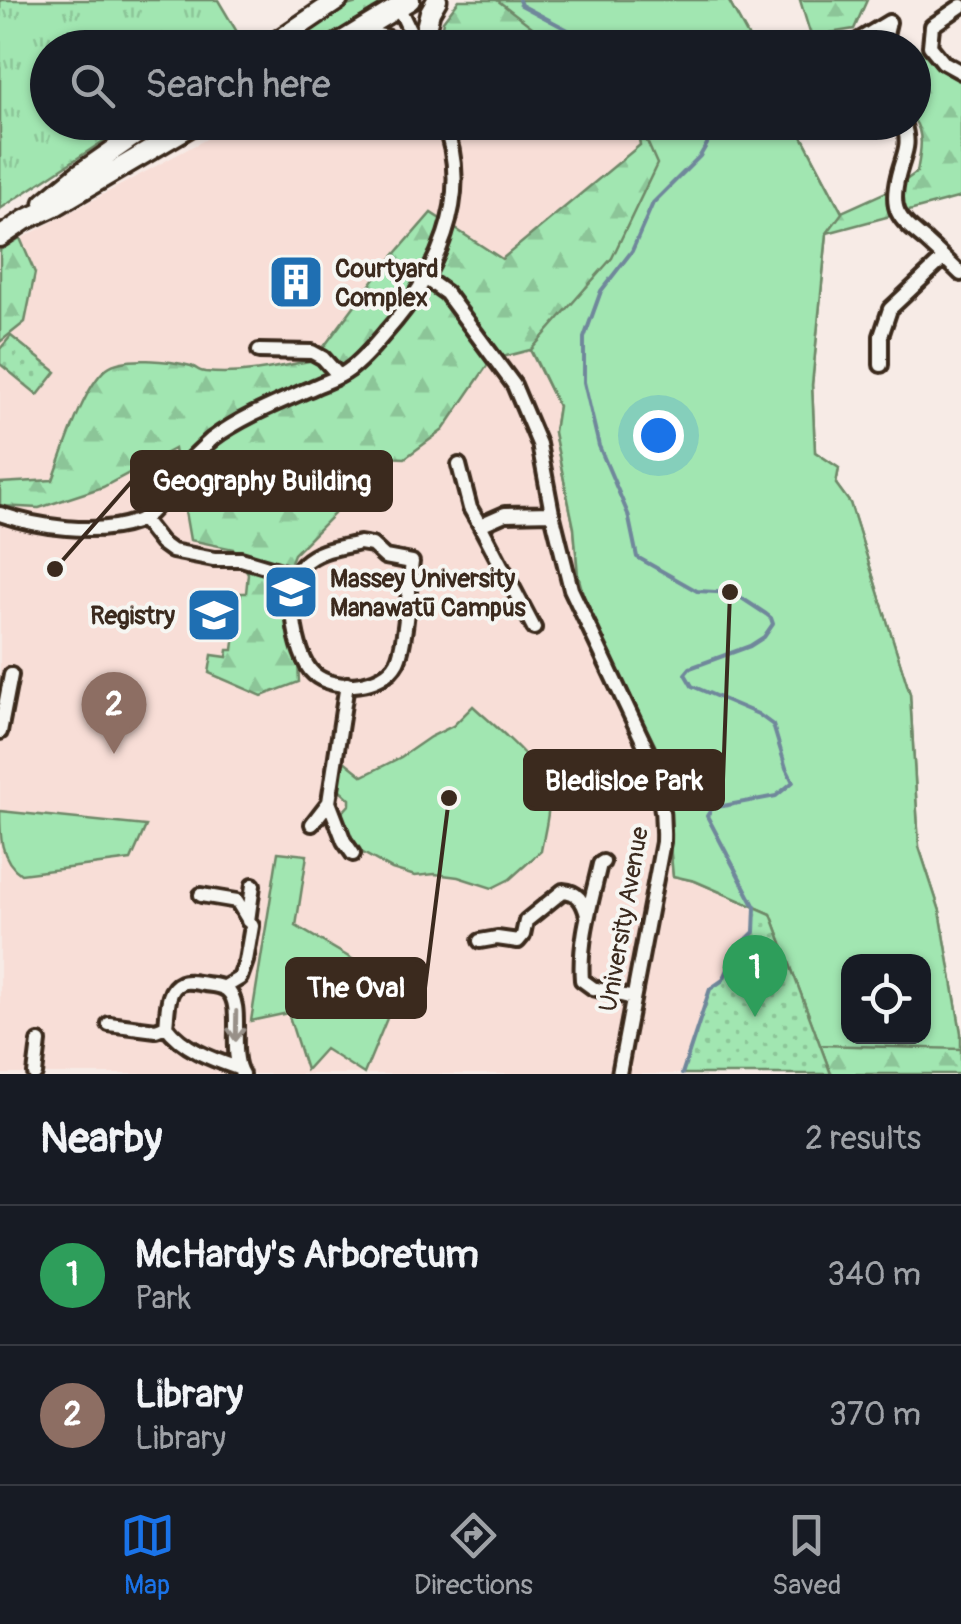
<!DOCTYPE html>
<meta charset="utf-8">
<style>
body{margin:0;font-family:Pangolin,sans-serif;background:#242831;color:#f1f3f6}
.controls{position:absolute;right:30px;bottom:30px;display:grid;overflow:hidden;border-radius:20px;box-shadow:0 2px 8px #0004}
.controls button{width:90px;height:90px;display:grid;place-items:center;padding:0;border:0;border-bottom:2px solid #363941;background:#171b24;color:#f1f3f6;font:50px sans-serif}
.you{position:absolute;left:658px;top:435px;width:35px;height:35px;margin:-25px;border:8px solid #fff;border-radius:50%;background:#1a73e8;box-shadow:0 0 0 15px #1a73e833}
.badge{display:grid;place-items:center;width:65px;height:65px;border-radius:50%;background:#1a73e8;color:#fff;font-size:32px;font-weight:700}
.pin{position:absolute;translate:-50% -82px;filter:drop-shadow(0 2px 5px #0008)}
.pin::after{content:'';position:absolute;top:52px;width:35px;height:30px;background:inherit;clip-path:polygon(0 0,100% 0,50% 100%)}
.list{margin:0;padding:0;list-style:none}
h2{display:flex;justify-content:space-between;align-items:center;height:130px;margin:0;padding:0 40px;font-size:42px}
h2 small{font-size:32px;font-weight:400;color:#9ea1a6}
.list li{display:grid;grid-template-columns:65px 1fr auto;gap:30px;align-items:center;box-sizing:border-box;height:140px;padding:0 40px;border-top:2px solid #363941}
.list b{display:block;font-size:38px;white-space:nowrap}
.list p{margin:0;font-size:32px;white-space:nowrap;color:#9ea1a6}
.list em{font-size:32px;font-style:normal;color:#9ea1a6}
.icon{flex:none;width:55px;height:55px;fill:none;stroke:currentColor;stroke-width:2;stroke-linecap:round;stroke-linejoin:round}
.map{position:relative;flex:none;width:961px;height:1074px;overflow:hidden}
.search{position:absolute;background:#171b24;box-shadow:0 2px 8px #0004;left:30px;right:30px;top:30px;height:110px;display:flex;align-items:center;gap:25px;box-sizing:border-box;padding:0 35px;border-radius:55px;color:#9ea1a6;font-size:38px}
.sheet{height:410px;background:#171b24}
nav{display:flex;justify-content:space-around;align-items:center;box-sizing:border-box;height:140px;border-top:2px solid #363941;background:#171b24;font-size:28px;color:#9ea1a6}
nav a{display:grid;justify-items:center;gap:5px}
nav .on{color:#1a73e8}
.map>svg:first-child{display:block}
</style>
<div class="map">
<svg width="961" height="1074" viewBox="0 0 961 1074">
<defs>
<pattern id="grass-tufts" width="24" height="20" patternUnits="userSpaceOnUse" patternTransform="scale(2.5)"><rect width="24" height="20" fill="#a1e6b1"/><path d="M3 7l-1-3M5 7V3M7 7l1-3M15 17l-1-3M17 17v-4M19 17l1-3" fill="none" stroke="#8cc598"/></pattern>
<pattern id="forest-firs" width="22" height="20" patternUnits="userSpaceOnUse" patternTransform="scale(2.5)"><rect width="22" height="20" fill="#a1e6b1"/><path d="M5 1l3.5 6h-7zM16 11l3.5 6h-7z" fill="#8cc598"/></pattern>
<pattern id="garden-dots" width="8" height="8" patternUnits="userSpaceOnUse" patternTransform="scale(2.5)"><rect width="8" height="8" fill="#a1e6b1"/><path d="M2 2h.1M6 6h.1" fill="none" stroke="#8cc598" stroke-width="1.8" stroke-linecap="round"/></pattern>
</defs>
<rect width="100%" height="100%" fill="#f7ebe6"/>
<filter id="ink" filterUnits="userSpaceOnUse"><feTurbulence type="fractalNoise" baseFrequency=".01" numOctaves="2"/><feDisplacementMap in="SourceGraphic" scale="20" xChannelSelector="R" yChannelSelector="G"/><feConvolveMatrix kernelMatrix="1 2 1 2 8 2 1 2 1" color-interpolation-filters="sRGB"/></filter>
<g filter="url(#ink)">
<path fill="#f8ded7" d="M236,123H639L657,164L531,350L558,406L554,432L574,528L578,575L587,608L655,745L671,794L670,844L673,875L695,881L755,910L754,932L738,948L682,1074H0V250Z"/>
<path fill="url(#grass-tufts)" stroke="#6e8868" stroke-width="2.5" d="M0,0H218L246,47L48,48V122L131,123L0,209Z
M369,0L387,2L372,16L314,47L282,48L346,6Z"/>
<path fill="url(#forest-firs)" stroke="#6e8868" stroke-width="2.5" fill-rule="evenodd" d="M459,0H728L754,47L438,48L443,21Z
M800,0H867L854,29L811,36Z
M912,44L950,74L961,76V197L827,233L812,385L815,452L839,468L836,484L850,503L910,694L919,847L940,911L961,1033V1074H831L771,914L695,881L673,876L670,844L671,794L655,745L587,608L578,575L574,528L554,432L558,406L530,350L491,360L443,430L405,458L337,455L334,514L294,554L285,577L289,582L292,644L298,661L299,682L262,696L209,673L212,655L227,657L228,650H233L236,626L232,625L233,611H236L237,602L240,601L241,593H246L248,573L234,549L190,540L174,449L103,487L39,508L0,506V483L53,480C64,451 83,387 107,368C123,355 172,361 191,366C201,370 195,370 205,372C242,376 278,367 314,360L378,274L431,213L502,259L640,145L636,123H795L842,212L895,188L917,172C920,155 925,134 914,120V48L906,47ZM848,962H924V1036H848Z
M20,238L35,273L25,322L0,342V250Z"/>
<path fill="#a1e6b1" stroke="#6e8868" stroke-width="2.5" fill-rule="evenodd" d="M497,0H728L754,47H558Z
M639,123H795L842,213L827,233L812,385L815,452L839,468L836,484L850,503L910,694L919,847L940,911L961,1033V1049L820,1045L771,914L695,881L673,876L670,844L671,794L655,745L587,608L578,575L574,528L554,432L558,406L531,350L612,258L657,164ZM848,962H924V1036H848Z
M473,706C494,726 546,766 549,796C550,814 544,834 541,851L510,879L492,888L458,877L435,874L415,876L392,869L356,849L341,814L350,804V799L339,789L343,760L363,776L401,757L430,737L453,726Z
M0,811L146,826L131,860L21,874C0,860 0,835 0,811Z
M278,852L307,855L296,926L400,987L364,1074L325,1049L306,1070L288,1013L251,1021Z"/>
<path fill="url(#garden-dots)" stroke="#6e8868" stroke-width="2.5" d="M11,336L56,372L38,395L0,364V349Z
M755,907L771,914L831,1074H682L710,989L723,980L738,948L754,932Z"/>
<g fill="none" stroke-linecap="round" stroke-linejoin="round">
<path stroke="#6f879b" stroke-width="4" d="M519,0L521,5L602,48
M682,1074L710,989L723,980L738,948L754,932L755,907L707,816L712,808L776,796L793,782L786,768L773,725L758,714L692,686L685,674L690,668L750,646L764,637L773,624L771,618L766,614L734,593L697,591L637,557L628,514L599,446L584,382V338L601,291L632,251L653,203L700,156L707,144L709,131L705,122"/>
<g stroke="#3b2a1e" stroke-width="20">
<path id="minor" d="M398,6L418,48
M961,6L932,26L930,46L943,62L961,72
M846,48L889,22
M883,48L889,22
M903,122C911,147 904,152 898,176C889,213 900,219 926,241C938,252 950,263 961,274
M425,278L446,293L514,385L539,444L552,513L571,589L650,756C660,785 664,812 663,842L619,1074
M259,351L312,352L323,358L339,376
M881,365V336L890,309L944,258
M459,465L470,508L480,525L505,514L552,513
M0,514C37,527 97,536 135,522C157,515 166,488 180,471C189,460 201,449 212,439C243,416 280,402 314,387C325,382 339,378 349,370C363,360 375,345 386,332C435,277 475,197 443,122
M143,520L161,543L172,551L214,559H241L295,575
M480,525L534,628
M360,543L372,545L385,557L412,562C409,584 406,645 397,662C383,688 335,692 314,674C294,657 284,582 303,564C319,549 339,548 360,543Z
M0,732L11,675
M329,802L344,841L353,854
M312,824L329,802L347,684
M603,862L600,864C591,903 579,941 582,980L593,988L633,998
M201,895L237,901L252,926L246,961L240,978L225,987
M248,921L253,885
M480,941L497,938L518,941L523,935L526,921L563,891C578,892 583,901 587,915
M109,1024L156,1030L166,1026
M238,1068C211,1059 183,1049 166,1026C168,1012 166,989 181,983C188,980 197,983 205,984C212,985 221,985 227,990C245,1004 228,1052 242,1074
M35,1074L39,1042"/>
</g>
<g stroke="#3b2a1e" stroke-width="25">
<path id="major" d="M350,40C370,36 386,36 403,48
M267,48L338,0
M331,48L410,0
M421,48L430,12L437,0
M44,203L79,174L154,122
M0,237L25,220L57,205L198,122"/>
</g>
<use href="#minor" stroke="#f6f6f2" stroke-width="12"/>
<use href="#major" stroke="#f6f6f2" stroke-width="18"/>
</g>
<defs><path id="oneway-shaft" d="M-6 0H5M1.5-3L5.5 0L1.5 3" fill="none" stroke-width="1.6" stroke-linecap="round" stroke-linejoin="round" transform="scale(2.5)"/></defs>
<use stroke="#989088" href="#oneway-shaft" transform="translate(236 1026) rotate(91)"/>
</g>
<defs>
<g id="building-square" transform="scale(2.875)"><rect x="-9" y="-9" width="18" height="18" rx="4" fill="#1f6fb2" stroke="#f6f6f2"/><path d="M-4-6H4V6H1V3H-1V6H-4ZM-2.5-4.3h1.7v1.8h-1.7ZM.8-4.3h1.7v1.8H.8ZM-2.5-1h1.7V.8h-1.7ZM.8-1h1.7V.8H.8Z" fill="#fff"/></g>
<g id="university-square" transform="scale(2.875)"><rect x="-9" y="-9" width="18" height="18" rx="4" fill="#1f6fb2" stroke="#f6f6f2"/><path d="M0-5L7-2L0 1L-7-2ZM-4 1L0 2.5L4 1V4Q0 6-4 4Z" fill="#fff"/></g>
</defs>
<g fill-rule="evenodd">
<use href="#building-square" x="296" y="282"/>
<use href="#university-square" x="291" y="592"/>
<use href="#university-square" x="214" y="615"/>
</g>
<g text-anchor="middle" stroke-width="8" stroke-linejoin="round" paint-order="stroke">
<g font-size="25" font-weight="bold" fill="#3b2a1e" stroke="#f6f6f2" text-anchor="start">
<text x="335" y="277">Courtyard<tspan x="335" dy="29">Complex</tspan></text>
<text x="330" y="587">Massey University<tspan x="330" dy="29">Manawatū Campus</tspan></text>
<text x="175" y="624" text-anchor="end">Registry</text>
</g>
<g font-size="25" fill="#3b2a1e" stroke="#f6f6f2">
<text transform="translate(623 919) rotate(-80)" y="9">University Avenue</text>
</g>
</g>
<path fill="none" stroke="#3b2a1e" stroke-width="4" d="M55 569L132 481M730 592L723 780M449 798L425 988"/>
<g fill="#3b2a1e" stroke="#f6f6f2" stroke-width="4">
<circle cx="55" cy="569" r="10"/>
<circle cx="730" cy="592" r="10"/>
<circle cx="449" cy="798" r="10"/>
</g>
<g fill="#3b2a1e" stroke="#3b2a1e" stroke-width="4">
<rect x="132" y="452" width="259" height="58" rx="10"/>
<rect x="525" y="751" width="198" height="58" rx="10"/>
<rect x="287" y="959" width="138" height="58" rx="10"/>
</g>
<g font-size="28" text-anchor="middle" font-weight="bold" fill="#fff">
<text x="262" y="490">Geography Building</text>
<text x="624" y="790">Bledisloe Park</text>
<text x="356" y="997">The Oval</text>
</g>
</svg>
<div class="controls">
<button><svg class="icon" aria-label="locate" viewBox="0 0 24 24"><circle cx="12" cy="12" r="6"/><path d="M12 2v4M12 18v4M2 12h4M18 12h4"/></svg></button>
</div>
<div class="you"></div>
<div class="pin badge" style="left:755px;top:1017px;background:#2e9e5b">1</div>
<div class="pin badge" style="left:114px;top:754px;background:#8d6e63">2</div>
<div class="search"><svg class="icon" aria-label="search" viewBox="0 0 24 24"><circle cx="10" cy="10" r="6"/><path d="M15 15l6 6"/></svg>Search here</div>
</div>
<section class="sheet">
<h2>Nearby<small>2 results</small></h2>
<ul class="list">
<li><span class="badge" style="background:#2e9e5b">1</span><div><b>McHardy's Arboretum</b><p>Park</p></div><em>340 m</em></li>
<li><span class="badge" style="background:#8d6e63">2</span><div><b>Library</b><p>Library</p></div><em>370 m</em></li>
</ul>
</section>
<nav>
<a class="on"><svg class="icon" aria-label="map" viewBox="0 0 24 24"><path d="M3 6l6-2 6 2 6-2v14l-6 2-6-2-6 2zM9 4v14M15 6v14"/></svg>Map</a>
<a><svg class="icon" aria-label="directions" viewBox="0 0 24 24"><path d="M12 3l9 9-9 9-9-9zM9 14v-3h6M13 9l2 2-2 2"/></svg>Directions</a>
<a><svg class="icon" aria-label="saved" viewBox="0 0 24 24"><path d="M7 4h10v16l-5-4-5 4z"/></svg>Saved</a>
</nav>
